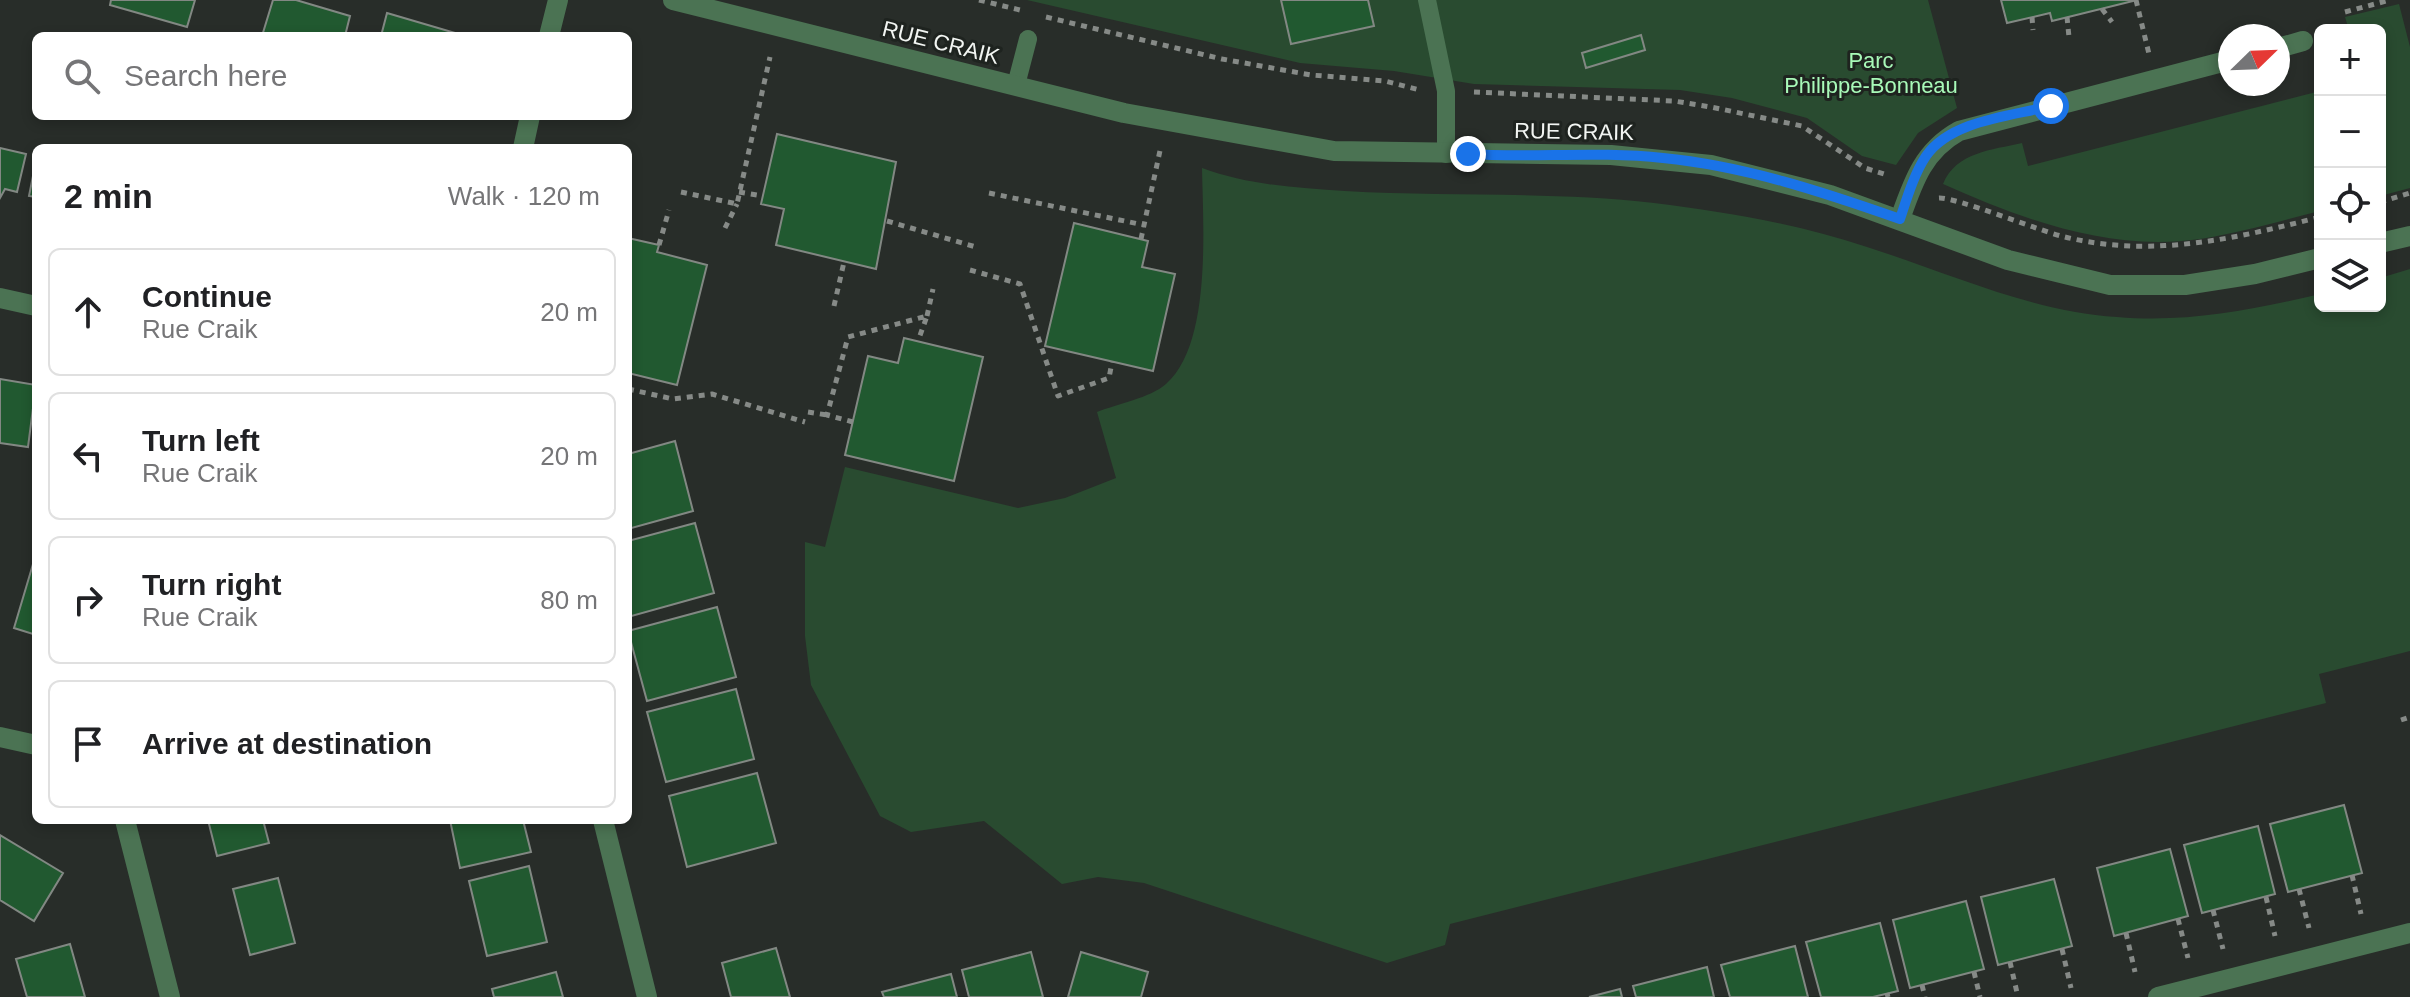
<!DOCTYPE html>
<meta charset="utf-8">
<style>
body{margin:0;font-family:Helvetica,sans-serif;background:#f6f6f6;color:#202124}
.controls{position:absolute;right:24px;top:24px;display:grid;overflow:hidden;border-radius:12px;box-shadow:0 4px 12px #0003}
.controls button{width:72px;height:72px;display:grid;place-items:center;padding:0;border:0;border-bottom:2px solid #e0e0e0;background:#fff;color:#202124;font:40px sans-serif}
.compass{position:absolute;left:2218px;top:24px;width:72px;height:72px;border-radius:50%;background:#fff;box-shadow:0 4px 12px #0003;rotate:67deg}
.stop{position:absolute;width:24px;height:24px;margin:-18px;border:6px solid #1a73e8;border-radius:50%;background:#fff}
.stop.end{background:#1a73e8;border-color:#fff;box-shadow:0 2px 8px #0008}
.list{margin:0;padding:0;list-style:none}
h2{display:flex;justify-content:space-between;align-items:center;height:104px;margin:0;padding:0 32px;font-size:34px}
h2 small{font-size:26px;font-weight:400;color:#757577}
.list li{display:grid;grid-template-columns:52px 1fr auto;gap:24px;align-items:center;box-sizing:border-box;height:128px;margin:0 16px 16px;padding:0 16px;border:2px solid #e0e0e0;border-radius:12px}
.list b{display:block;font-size:30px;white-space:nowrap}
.list p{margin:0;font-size:26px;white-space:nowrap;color:#757577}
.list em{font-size:26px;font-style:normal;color:#757577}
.icon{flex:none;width:44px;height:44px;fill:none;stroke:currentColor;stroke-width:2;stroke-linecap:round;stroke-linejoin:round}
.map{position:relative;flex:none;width:2410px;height:997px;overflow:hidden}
.search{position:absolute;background:#fff;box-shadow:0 4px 12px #0003;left:32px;top:32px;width:600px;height:88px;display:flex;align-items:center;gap:20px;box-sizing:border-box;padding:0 28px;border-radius:12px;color:#757577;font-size:30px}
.panel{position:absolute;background:#fff;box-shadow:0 4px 12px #0003;left:32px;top:144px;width:600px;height:680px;border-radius:12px}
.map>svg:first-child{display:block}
</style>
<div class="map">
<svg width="2410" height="997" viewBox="0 0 2410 997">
<rect width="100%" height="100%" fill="#282d29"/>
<path fill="#294b30" d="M1027,0H1928L1957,108L1918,133L1896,165L1862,156L1807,118L1732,98L1680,90L1474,84L1394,71L1300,63Z
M2399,4L2410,47V188L2380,196V30H2349L2345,17Z
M2320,91V211C2280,221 2240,233 2200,239C2109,252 2024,220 1943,184C1956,152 1992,150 2022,143L2028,166Z
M1202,168C1248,185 1297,188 1345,191C1448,197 1551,191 1654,203C1727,212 1797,224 1867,247C1949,273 2029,311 2117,317C2187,323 2252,310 2320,294V306H2380V278L2410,269V651L2319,674L2326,703L1450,924L1445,945L1387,963L1144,883L1098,877L1062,884L984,821L911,832L880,816L811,685L805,636V542L825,547L845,467L1018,508L1065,498L1116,478L1097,412C1117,404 1150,398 1166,384C1212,344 1203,225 1202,168Z"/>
<path fill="#215930" stroke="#828883" stroke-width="2" d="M111,0H195L187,27L110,5Z
M273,0H296L350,16L345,36H262Z
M1281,0H1368L1374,26L1291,44Z
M2001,0H2137L2052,21L2050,13L2007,23Z
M387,13L462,35V36H381Z
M1641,35L1645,50L1586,68L1582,53Z
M777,134L896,162L876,269L776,245L784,209L761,204Z
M0,148L26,154L17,192L5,189L0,198Z
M35,166H36V197L29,196Z
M1074,223L1148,241L1142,267L1175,274L1153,371L1045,346Z
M628,238L659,245L657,252L707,265L677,385L628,373Z
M904,338L983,357L954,481L845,455L868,356L898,363Z
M0,379L36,385L28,447L0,443Z
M675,441L693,511L628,529V454Z
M695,523L714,593L628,617V541Z
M36,554V635L14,628Z
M717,607L736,677L647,701L628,631Z
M736,689L754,759L666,782L647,712Z
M757,773L776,843L687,867L669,796Z
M2344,805L2362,873L2288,892L2270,824Z
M208,820H263L269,843L217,856Z
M450,820H523L531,852L460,868Z
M2258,826L2275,894L2202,913L2184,845Z
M0,835L63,873L34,921L0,900Z
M2170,849L2188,916L2114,936L2097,868Z
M529,866L547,942L487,956L469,881Z
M278,878L295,943L250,955L233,889Z
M2054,879L2072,946L1998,965L1981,897Z
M1966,901L1984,969L1910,988L1893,920Z
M1880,923L1898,991L1873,997H1821L1806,942Z
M70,944L85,997H27L16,959Z
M1795,946L1808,997H1730L1721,965Z
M776,948L790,997H731L722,963Z
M1031,952L1043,997H969L962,970Z
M1081,952L1148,972L1141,997H1068Z
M1707,967L1714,997H1636L1633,986Z
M556,972L563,997H494L492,989Z
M951,974L957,997H884L882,992Z
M1620,989L1622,997H1589Z"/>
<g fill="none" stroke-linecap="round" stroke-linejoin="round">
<path stroke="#868a87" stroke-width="5" stroke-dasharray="6 6" stroke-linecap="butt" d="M979,0L1024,11
M2136,0L2149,54
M2102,9L2112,22
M2345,12L2390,0
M1046,17L1222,59L1311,75L1385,81L1420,90
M2032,17L2033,30
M2067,17L2069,37
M1474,92L1674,101L1711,107L1802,126L1865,168L1887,175
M681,192L737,204L770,57
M739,192L763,196
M989,193L1144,225
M1939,198C1955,197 2038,230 2061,236C2149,259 2234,239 2320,217
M2380,202L2410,193
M887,221L976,247
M725,228L737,204
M1141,239L1161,146
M659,245L669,210
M970,270L1020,284L1058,396L1109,378L1112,362
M834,306L844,262
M927,316L933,289
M628,389L673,399L712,394L805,422
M808,412L827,415
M853,422L827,415L848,337L927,316L918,341
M2401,720L2410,717
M2352,875L2361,914
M2299,889L2309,928
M2266,897L2275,936
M2213,910L2223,949
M2178,919L2188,958
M2126,933L2135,972
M2062,949L2071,988
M2010,962L2018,997
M1974,972L1980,997
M1922,985L1925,997
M1887,993L1888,997"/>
<path stroke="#4b7353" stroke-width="18" d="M1427,0L1446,91V154
M1016,85L1028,39"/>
<path stroke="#4b7353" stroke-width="20" d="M549,36L558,0
M2278,48L2303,41
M523,148L530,116
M1900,219C1913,182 1923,151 1959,131L2230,60
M0,298L36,306
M0,737L36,745
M125,820L170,997
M603,820L647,997
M2158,997L2410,933"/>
<path stroke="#4b7353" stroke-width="20" d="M673,0L1124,113L1334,151L1611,155L1711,165L1830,195L2008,260L2110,285H2185L2255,274L2320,258
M2380,243L2410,236"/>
</g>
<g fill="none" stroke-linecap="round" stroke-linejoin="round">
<path stroke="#1a73e8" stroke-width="10" d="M1468,154C1533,158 1598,151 1663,158C1745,166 1823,192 1900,219C1907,198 1914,174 1926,156C1951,120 2012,116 2051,106"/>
</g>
<g text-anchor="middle" stroke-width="6" stroke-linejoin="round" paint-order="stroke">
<g font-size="22" fill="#f2f5f2" stroke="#1e231f">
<text transform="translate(941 42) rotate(14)" y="8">RUE CRAIK</text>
<text transform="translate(1574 131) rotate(1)" y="8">RUE CRAIK</text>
</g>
<g font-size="22" fill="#a8f9b8" stroke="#1e231f">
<text x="1871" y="68">Parc<tspan x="1871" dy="25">Philippe-Bonneau</tspan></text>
</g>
</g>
</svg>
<div class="controls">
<button>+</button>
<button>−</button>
<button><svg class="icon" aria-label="locate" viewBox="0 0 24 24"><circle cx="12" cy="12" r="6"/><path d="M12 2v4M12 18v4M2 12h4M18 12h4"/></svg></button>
<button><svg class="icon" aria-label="layers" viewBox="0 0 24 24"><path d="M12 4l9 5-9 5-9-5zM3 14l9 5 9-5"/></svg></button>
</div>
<svg class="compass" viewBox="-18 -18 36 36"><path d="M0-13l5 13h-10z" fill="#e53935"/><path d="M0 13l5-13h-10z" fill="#757577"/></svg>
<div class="stop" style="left:2051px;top:106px"></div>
<div class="stop end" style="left:1468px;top:154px"></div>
<div class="search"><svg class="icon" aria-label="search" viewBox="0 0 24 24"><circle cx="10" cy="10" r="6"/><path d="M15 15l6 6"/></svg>Search here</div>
<section class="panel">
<h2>2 min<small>Walk · 120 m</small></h2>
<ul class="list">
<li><svg class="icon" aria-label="ahead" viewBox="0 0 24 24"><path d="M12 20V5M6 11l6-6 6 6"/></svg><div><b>Continue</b><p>Rue Craik</p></div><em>20 m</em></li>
<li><svg class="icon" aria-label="left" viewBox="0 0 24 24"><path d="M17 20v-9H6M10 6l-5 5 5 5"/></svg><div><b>Turn left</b><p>Rue Craik</p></div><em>20 m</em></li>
<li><svg class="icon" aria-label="right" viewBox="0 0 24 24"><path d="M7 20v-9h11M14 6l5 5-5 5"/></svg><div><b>Turn right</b><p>Rue Craik</p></div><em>80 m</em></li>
<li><svg class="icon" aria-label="arrive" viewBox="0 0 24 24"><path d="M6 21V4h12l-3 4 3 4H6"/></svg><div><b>Arrive at destination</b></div></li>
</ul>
</section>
</div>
